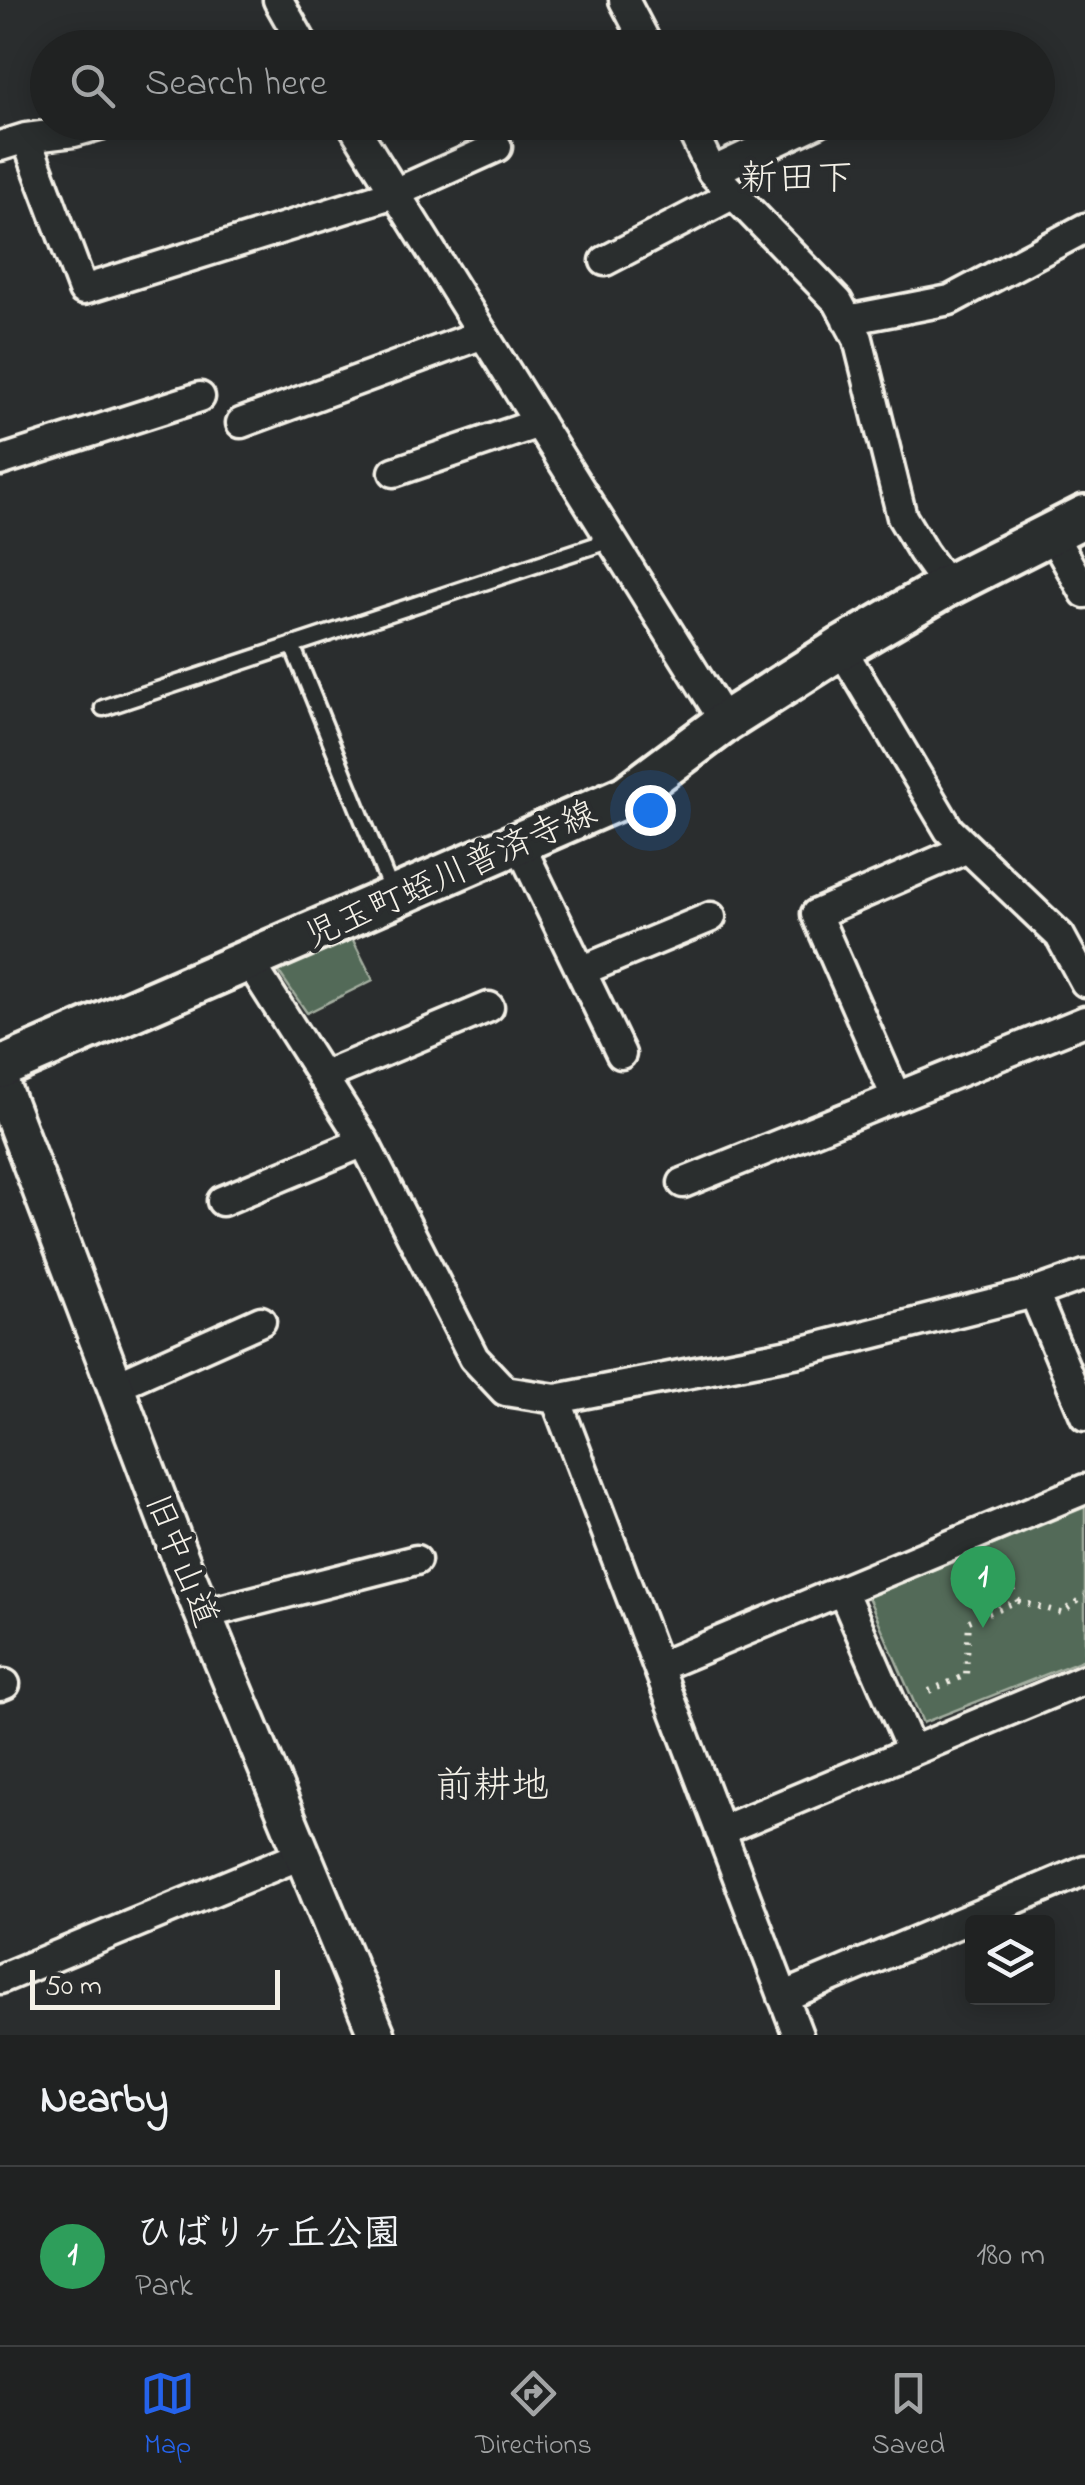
<!DOCTYPE html>
<meta charset="utf-8">
<style>
body{margin:0;font-family:"Indie Flower","Klee One",sans-serif;background:#282a2a;color:#f1f3f6}
.controls{position:absolute;right:30px;bottom:30px;display:grid;overflow:hidden;border-radius:10px;box-shadow:0 5px 25px #0003}
.controls button{width:90px;height:90px;display:grid;place-items:center;padding:0;border:0;border-bottom:2px solid #3d3f40;background:#202222;color:#f1f3f6;font:50px sans-serif}
.scale{position:absolute;left:30px;bottom:25px;width:250px;box-sizing:border-box;padding-left:10px;border:5px solid #f4f1e8;border-top:0;font-size:28px;line-height:35px;white-space:nowrap;color:#f4f1e8;-webkit-text-stroke:8px #2a2d2e;paint-order:stroke}
.you{position:absolute;left:650px;top:810px;width:35px;height:35px;margin:-25px;border:8px solid #fff;border-radius:50%;background:#1a73e8;box-shadow:0 0 0 15px #1a73e833}
.badge{display:grid;place-items:center;width:65px;height:65px;border-radius:50%;background:#2563eb;color:#fff;font-size:32px;font-weight:700}
.pin{position:absolute;translate:-50% -82px;filter:drop-shadow(0 2px 5px #0008)}
.pin::after{content:'';position:absolute;top:52px;width:35px;height:30px;background:inherit;clip-path:polygon(0 0,100% 0,50% 100%)}
.list{margin:0;padding:0;list-style:none}
h2{display:flex;justify-content:space-between;align-items:center;height:130px;margin:0;padding:0 40px;font-size:42px}
h2 small{font-size:32px;font-weight:400;color:#a2a4a5}
.list li{display:grid;grid-template-columns:65px 1fr auto;gap:30px;align-items:center;box-sizing:border-box;height:180px;padding:0 40px;border-top:2px solid #3d3f40}
.list b{display:block;font-size:38px;white-space:nowrap}
.list p{margin:0;font-size:32px;white-space:nowrap;color:#a2a4a5}
.list em{font-size:32px;font-style:normal;color:#a2a4a5}
.icon{flex:none;width:55px;height:55px;fill:none;stroke:currentColor;stroke-width:2;stroke-linecap:round;stroke-linejoin:round}
.map{position:relative;flex:none;width:1085px;height:2035px;overflow:hidden}
.search{position:absolute;background:#202222;box-shadow:0 5px 25px #0003;left:30px;right:30px;top:30px;height:110px;display:flex;align-items:center;gap:25px;box-sizing:border-box;padding:0 35px;border-radius:55px;color:#a2a4a5;font-size:38px}
.sheet{height:310px;background:#202222}
nav{display:flex;justify-content:space-around;align-items:center;box-sizing:border-box;height:140px;border-top:2px solid #3d3f40;background:#202222;font-size:28px;color:#a2a4a5}
nav a{display:grid;justify-items:center;gap:5px}
nav .on{color:#2563eb}
.map>svg:first-child{display:block}
</style>
<div class="map">
<svg width="1085" height="2035" viewBox="0 0 1085 2035">
<rect width="100%" height="100%" fill="#2a2d2e"/>
<filter id="ink" filterUnits="userSpaceOnUse"><feTurbulence type="fractalNoise" baseFrequency=".01" numOctaves="2"/><feDisplacementMap in="SourceGraphic" scale="20" xChannelSelector="R" yChannelSelector="G"/><feConvolveMatrix kernelMatrix="1 2 1 2 8 2 1 2 1" color-interpolation-filters="sRGB"/></filter>
<g filter="url(#ink)">
<path fill="#536b58" stroke="#a4aea0" stroke-width="2.5" d="M350,934L373,980L307,1013L274,965Z
M1085,1507V1659L923,1723L868,1597Z"/>
<g fill="none" stroke-linecap="round" stroke-linejoin="round">
<g stroke="#f4f1e8" stroke-width="21">
<path id="service" d="M292,645L393,895
M103,708L611,540"/>
</g>
<g stroke="#f4f1e8" stroke-width="35">
<path id="minor" d="M278,0L305,48
M624,0L649,48
M351,122L725,722
M688,122L712,172L838,302L858,339L902,517L923,552L947,586
M26,138L74,132L110,122
M0,146L26,138L83,290L395,193L497,147
M712,172L818,122
M605,261L734,194
M847,320L950,300L1085,228
M241,423L483,334
M0,461L200,397
M394,472L539,423
M1051,533L1085,593
M841,648L949,830L1060,936L1085,982
M519,843L621,1054
M249,961L364,1142L474,1358L505,1391L556,1399L799,1352L1034,1293L1085,1275
M581,971L711,917
M322,1077L489,1007
M896,1097L816,914L968,848
M683,1183L1085,1021
M222,1201L364,1142
M1034,1293L1085,1416
M115,1386L261,1321
M556,1399L798,2035
M842,1590L912,1751
M204,1614L416,1560
M658,1667L1085,1489
M0,1686L5,1684
M720,1831L1085,1679
M0,1979L303,1854
M783,1997L1085,1870"/>
</g>
<g stroke="#f4f1e8" stroke-width="42">
<path id="tertiary" d="M0,1082L183,1565L377,2035"/>
</g>
<g stroke="#f4f1e8" stroke-width="48">
<path id="secondary" d="M0,1068L626,796L725,722L841,648L947,586L1085,516"/>
</g>
<path stroke="#f4f1e8" stroke-width="6" stroke-dasharray="2.5 8" stroke-linecap="butt" d="M1018,1601L1061,1613L1085,1596
M929,1691L966,1675L969,1621L1018,1601L997,1554"/>
<use href="#service" stroke="#2a2d2e" stroke-width="14"/>
<use href="#minor" stroke="#2a2d2e" stroke-width="28"/>
<use href="#tertiary" stroke="#2a2d2e" stroke-width="35"/>
<use href="#secondary" stroke="#2a2d2e" stroke-width="40"/>
</g>
</g>
<g text-anchor="middle" stroke-width="9" stroke-linejoin="round" paint-order="stroke">
<g font-size="35" fill="#f4f1e8" stroke="#2a2d2e">
<text transform="translate(450 873) rotate(-24)" y="12">児玉町蛭川普済寺線</text>
<text transform="translate(183 1560) rotate(68)" y="12">旧中山道</text>
</g>
<g font-size="38" fill="#f4f1e8" stroke="#2a2d2e">
<text x="797" y="190">新田下</text>
<text x="492" y="1797">前耕地</text>
</g>
</g>
</svg>
<div class="controls">
<button><svg class="icon" aria-label="layers" viewBox="0 0 24 24"><path d="M12 4l9 5-9 5-9-5zM3 14l9 5 9-5"/></svg></button>
</div>
<div class="scale">50 m</div>
<div class="you"></div>
<div class="pin badge" style="left:983px;top:1628px;background:#2e9e5b">1</div>
<div class="search"><svg class="icon" aria-label="search" viewBox="0 0 24 24"><circle cx="10" cy="10" r="6"/><path d="M15 15l6 6"/></svg>Search here</div>
</div>
<section class="sheet">
<h2>Nearby<small></small></h2>
<ul class="list">
<li><span class="badge" style="background:#2e9e5b">1</span><div><b>ひばりヶ丘公園</b><p>Park</p></div><em>180 m</em></li>
</ul>
</section>
<nav>
<a class="on"><svg class="icon" aria-label="map" viewBox="0 0 24 24"><path d="M3 6l6-2 6 2 6-2v14l-6 2-6-2-6 2zM9 4v14M15 6v14"/></svg>Map</a>
<a><svg class="icon" aria-label="directions" viewBox="0 0 24 24"><path d="M12 3l9 9-9 9-9-9zM9 14v-3h6M13 9l2 2-2 2"/></svg>Directions</a>
<a><svg class="icon" aria-label="saved" viewBox="0 0 24 24"><path d="M7 4h10v16l-5-4-5 4z"/></svg>Saved</a>
</nav>
